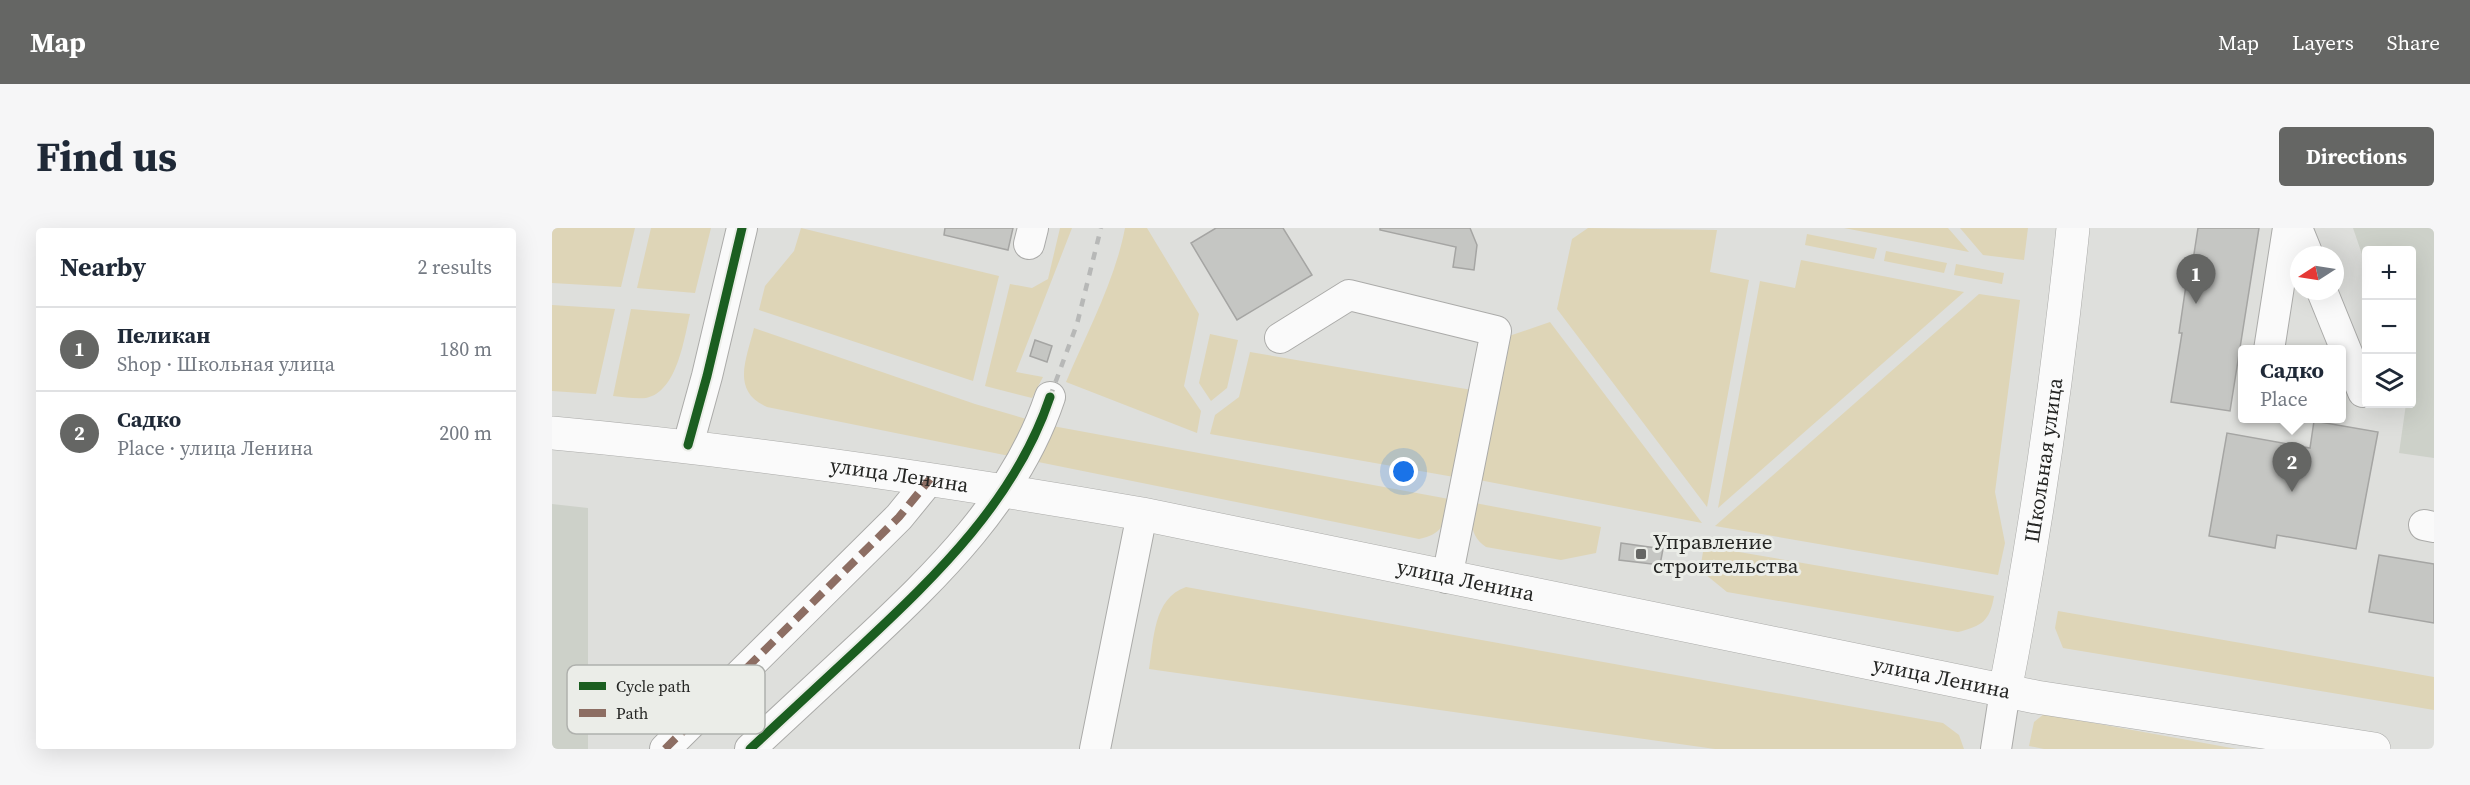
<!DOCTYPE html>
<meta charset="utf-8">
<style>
body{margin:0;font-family:"Source Serif 4",serif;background:#f6f6f7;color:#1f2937}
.controls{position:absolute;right:18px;top:18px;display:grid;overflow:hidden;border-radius:6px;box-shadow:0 6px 24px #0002}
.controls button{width:54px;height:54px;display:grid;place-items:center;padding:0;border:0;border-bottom:2px solid #e0e1e3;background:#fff;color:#1f2937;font:30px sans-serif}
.compass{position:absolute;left:1738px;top:18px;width:54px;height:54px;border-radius:50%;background:#fff;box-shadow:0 6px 24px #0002;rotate:258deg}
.you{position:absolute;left:852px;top:244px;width:21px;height:21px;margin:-15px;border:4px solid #fff;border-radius:50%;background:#1a73e8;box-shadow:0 0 0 9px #1a73e833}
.badge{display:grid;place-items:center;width:39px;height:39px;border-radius:50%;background:#656664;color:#fff;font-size:20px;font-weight:700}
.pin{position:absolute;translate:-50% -50px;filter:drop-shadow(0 2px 3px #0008)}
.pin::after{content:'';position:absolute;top:32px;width:21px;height:18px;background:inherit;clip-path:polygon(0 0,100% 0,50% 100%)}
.popup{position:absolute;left:1686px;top:117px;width:108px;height:78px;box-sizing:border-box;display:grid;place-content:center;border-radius:6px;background:#fff;filter:drop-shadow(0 2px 4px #0005);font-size:20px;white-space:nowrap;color:#747a83}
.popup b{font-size:22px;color:#1f2937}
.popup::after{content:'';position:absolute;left:50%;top:100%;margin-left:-12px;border:12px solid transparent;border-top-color:#fff}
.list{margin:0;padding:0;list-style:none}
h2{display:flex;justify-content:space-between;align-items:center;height:78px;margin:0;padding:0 24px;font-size:26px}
h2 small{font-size:20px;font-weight:400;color:#747a83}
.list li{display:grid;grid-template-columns:39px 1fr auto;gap:18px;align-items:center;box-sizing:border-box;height:84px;padding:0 24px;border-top:2px solid #e0e1e3}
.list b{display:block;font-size:22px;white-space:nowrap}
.list p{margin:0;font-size:20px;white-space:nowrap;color:#747a83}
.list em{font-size:20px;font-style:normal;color:#747a83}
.icon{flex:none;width:33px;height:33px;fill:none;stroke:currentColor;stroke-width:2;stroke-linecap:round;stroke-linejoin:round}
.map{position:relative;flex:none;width:1882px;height:521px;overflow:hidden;border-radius:6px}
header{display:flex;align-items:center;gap:36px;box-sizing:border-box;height:84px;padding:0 30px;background:#656664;color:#fff}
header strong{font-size:28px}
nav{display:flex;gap:33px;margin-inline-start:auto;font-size:21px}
.intro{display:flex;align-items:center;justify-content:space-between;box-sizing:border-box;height:144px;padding:0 36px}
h1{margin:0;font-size:42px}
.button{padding:15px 27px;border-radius:6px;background:#656664;color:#fff;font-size:21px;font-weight:700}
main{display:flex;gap:36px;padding:0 36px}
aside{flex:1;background:#fff;border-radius:6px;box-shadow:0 6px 24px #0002}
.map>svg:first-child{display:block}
</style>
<header>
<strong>Map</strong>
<nav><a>Map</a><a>Layers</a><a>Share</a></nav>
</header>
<div class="intro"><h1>Find us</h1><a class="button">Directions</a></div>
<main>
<aside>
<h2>Nearby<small>2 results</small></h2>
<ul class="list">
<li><span class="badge">1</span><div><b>Пеликан</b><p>Shop · Школьная улица</p></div><em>180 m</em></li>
<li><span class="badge">2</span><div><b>Садко</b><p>Place · улица Ленина</p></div><em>200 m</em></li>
</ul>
</aside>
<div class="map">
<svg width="1882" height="521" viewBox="0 0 1882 521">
<rect width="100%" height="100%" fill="#dedfdc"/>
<path fill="#cdd1c9" d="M1801,0H1882V230L1847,225L1854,176H1860V22H1814V38Z
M0,276L36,280V521H0Z"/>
<path fill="#ded5b7" d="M0,0H83L69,59L0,55Z
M99,0H159L143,65L85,60Z
M249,0L447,48L421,153L207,82L213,58L242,23Z
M508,0H520L464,144L491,149L480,170L433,158L458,56L480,60L496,51Z
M573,0H595L647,86L632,158L649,183L645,205L514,154C535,104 563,53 573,0Z
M1036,0L1165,2L1158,44L1197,52L1155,279L1005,81L1020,11Z
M1292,0H1396L1417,24Z
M1408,0H1476L1472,32L1431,27Z
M1255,6L1325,20L1322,31L1253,17Z
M1334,23L1395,35L1392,45L1332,33Z
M1249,32L1412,64L1166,280L1208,53L1243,60Z
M1404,36L1452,45L1450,56L1402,47Z
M1427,66L1468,72L1443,264L1453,315L1446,347L1163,298Z
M0,77L63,81L44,166L0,163Z
M79,81L138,86C132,111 125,164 94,170C83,171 72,169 61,168Z
M998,94L1150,295L927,252L957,108Z
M202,100L423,176L495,197L897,271C891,295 894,305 867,311L215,179C178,163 195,130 202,100Z
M658,106L686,112L675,160L659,173L647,155Z
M698,124L920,162L902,249L658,206L663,187L687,169Z
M923,275L1049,299L1044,325L1009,332L934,319C917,307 919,294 923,275Z
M1152,318L1442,368C1438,393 1430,398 1406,404L1175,364L1148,342Z
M634,359L1391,495L1407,507L1412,521H1163L597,441C602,412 601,370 634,359Z
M1506,383L1882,449V482L1511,420L1503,400Z
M1492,486L1685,521H1492L1477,518L1482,494Z"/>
<path fill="#c5c6c3" stroke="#a5a5a3" stroke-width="1.5" d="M393,0H461L456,22L392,7Z
M664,0H731L760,47L685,92L639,15Z
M828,0H918L925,17L922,42L901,39L904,19L828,2Z
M1646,0H1707L1678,183L1619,174L1630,105H1627L1634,57L1637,58Z
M483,112L500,118L495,134L478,128Z
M1762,193L1826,204L1804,321L1725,307L1723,320L1657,308L1675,205L1758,220Z
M1069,315L1111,321L1108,337L1067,332Z
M1827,327L1882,336V395L1817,384Z"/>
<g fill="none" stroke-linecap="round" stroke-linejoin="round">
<g stroke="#ababa9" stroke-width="32">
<path id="minor" d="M1745,0L1756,27
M477,16L481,0
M1770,63L1811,164
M728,110L797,67L944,103L895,350
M1717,122L1736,0
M136,217L155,148L190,0
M1872,297L1882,299
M113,521L347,289L378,251
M198,521C235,487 272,452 309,418C385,347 464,271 498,169
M543,521L590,286
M1444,521L1453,463"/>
</g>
<g stroke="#ababa9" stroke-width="34">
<g id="major">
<path id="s1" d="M0,205C198,223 394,252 590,286L1484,469L1822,521"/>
<path id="s2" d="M1453,463C1483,309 1505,155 1521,0"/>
</g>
</g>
<use href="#minor" stroke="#fafafa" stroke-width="30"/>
<use href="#major" stroke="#fafafa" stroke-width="33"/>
<path stroke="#b7b8b7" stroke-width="4.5" stroke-dasharray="8 8" stroke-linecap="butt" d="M498,169L525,96L549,0"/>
<path stroke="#8d6e63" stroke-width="8" stroke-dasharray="15 8" stroke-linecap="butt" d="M113,521L347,289L378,251"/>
<g stroke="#ebede8" stroke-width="13">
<path id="cycleway" d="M136,217L155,148L190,0
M198,521C235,487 272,452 309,418C385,347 464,271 498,169"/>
</g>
<use href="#cycleway" stroke="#1b5e20" stroke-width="9"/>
</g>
<rect fill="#656664" stroke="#ebede8" stroke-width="2" x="1083" y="320" width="12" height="12" rx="3"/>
<g text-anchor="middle" stroke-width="6" stroke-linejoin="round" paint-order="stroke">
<g font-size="21" fill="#242523" stroke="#ebede8">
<text dy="7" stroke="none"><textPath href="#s2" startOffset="234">Школьная улица</textPath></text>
<text dy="7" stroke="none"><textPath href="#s1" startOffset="350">улица Ленина</textPath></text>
<text dy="7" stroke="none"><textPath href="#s1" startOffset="926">улица Ленина</textPath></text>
<text dy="7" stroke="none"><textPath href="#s1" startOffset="1412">улица Ленина</textPath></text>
</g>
<g font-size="21" fill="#242523" stroke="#ebede8" text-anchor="start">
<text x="1101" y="321">Управление<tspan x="1101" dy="24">строительства</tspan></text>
</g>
</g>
<rect x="15" y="437" width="198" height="69" rx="9" fill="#ebede8" stroke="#afb1ad" stroke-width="1.5"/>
<rect x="27" y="454" width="27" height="8" fill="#1b5e20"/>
<rect x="27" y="481" width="27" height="8" fill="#8d6e63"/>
<g font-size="16" fill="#242523">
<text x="64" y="464">Cycle path</text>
<text x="64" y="491">Path</text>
</g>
</svg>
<div class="controls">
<button>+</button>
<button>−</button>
<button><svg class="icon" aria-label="layers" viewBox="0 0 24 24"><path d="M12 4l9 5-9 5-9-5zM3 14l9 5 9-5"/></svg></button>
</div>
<svg class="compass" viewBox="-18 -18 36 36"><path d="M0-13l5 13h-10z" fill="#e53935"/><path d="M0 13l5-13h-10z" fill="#747a83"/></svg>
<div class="you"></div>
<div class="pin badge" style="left:1644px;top:76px">1</div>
<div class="pin badge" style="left:1740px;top:264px">2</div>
<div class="popup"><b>Садко</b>Place</div>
</div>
</main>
